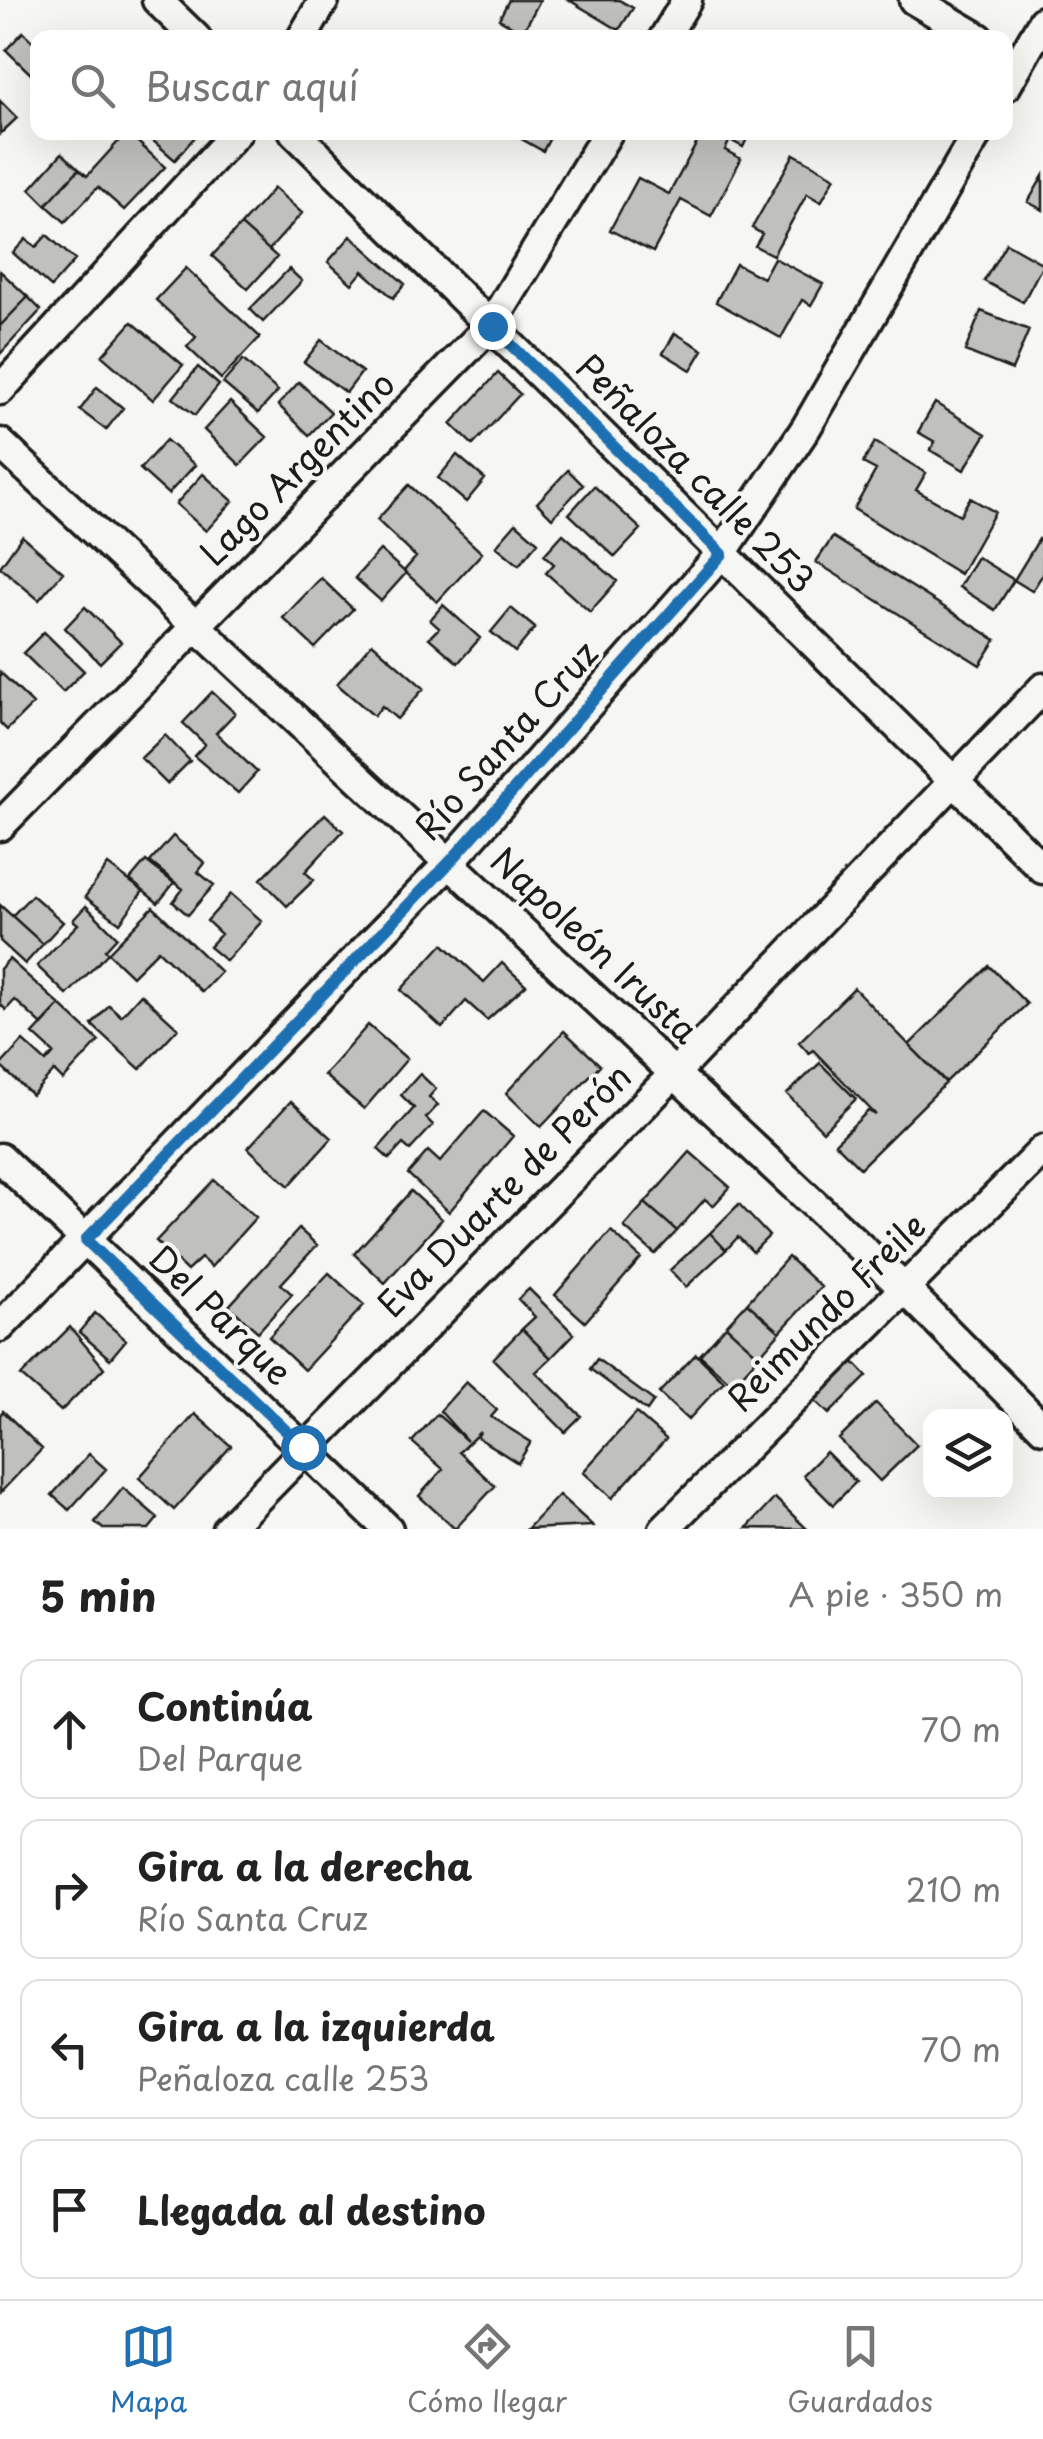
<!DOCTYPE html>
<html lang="es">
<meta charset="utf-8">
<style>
body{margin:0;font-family:"Playpen Sans",sans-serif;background:#f6f6f6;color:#222}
.controls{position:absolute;right:30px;bottom:30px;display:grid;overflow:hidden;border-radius:20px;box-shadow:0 10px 40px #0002}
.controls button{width:90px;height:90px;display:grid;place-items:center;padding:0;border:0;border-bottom:2px solid #e0e0e0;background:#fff;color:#222;font:50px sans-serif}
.stop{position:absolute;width:30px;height:30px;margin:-22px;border:8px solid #1f6fb2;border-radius:50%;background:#fff}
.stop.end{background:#1f6fb2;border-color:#fff;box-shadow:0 2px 10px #0008}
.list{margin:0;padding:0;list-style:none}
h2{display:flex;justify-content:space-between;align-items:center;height:130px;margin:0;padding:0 40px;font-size:42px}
h2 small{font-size:32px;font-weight:400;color:#767676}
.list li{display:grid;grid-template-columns:65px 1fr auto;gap:30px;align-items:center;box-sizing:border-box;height:140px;margin:0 20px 20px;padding:0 20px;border:2px solid #e0e0e0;border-radius:20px}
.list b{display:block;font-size:38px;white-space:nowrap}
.list p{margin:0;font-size:32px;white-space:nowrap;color:#767676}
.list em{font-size:32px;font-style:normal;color:#767676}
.icon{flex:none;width:55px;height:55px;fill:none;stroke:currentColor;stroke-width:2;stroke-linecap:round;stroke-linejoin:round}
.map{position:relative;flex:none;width:1043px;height:1529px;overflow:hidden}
.search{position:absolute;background:#fff;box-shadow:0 10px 40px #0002;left:30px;right:30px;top:30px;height:110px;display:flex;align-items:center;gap:25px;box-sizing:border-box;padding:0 35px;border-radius:20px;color:#767676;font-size:38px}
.sheet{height:770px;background:#fff}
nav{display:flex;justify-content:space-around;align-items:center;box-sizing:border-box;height:140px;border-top:2px solid #e0e0e0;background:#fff;font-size:28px;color:#767676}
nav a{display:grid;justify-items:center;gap:5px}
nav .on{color:#1f6fb2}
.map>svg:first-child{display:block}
</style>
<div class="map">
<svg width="1043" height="1529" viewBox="0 0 1043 1529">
<rect width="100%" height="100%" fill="#f6f6f2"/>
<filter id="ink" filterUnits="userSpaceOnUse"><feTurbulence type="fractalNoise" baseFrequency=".01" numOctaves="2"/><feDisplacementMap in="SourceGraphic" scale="20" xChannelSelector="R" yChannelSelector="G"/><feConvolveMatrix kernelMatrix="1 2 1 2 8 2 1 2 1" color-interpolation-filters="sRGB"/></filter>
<g filter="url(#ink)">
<path fill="#c0c0bd" stroke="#1c1c1c" stroke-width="2.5" d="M509,0H540L523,32L499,19Z
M569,0H619L633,8L619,30Z
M23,32L38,47V81L6,50Z
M0,101L17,118L0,134Z
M127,132L165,167L124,210L98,187L65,222L46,205L79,169L87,176Z
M143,132H199L175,160Z
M509,132H553L543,151Z
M750,132L743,147L730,140L725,150L741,159L711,216L681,200L653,252L610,230L638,178L669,194L700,137L694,132Z
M62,153L79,169L46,205L30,189Z
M794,154L835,177L821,202L807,194L773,255L755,246L762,234L752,228Z
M1043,176V210L1028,202Z
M274,188L302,213L269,250L241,225Z
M241,225L277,257L248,289L212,256Z
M47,235L75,260L51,287L13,253L26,239L36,247Z
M351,236L405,284L393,298L363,271L352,284L328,262Z
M1006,243L1043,264L1023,302L984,281Z
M774,258L823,284L811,305L802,300L781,338L716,302L736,264L763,278Z
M186,268L260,337L221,379L187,347L196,337L156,300Z
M289,269L302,281L263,322L250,309Z
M0,271L28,297L0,326Z
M28,297L41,310L0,354V326Z
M981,311L1029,330L1012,370L965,351Z
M132,322L183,365L153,400L102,356Z
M675,333L703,350L691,370L663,353Z
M321,340L362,372L346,393L304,362Z
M243,360L278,391L258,413L223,383Z
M198,367L219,385L195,415L173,398Z
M498,373L520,394L473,445L451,424Z
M299,382L331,412L309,435L278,405Z
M97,387L123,408L106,430L80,410Z
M230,402L267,437L240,465L204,430Z
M935,403L986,434L964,470L930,450L935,442L918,432Z
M166,440L195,465L168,494L140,469Z
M875,442L926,473L916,490L960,515L970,498L995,512L960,574L854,509L876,470L863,463Z
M457,455L485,479L466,502L438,478Z
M568,470L583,485L552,518L537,503Z
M203,474L233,501L206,531L176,504Z
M409,485L482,553L437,602L404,571L416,557L377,520Z
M594,486L641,529L615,557L569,514Z
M516,523L538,542L519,565L496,546Z
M563,534L617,581L590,612L546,573L554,564L544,555Z
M22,536L63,572L39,600L0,567Z
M833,537L996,640L980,665L816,562Z
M1039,539L1043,542V574L1032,591L1014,580Z
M380,550L406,573L381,601L355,578Z
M977,557L1014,580L995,610L959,587Z
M321,578L353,609L315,648L283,618Z
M443,605L480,638L458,663L429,638L439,628L430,620Z
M85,607L121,642L100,663L65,628Z
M511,608L535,628L515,652L491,632Z
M44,632L84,671L63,692L23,653Z
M372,643L424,688L397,719L382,706L374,716L337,684Z
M0,672L33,704L7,730L0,723Z
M212,692L235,713L216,733L257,772L238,793L194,756L205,744L183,723Z
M165,735L190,761L167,784L141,758Z
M325,814L343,831L305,872L314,880L287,906L261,879Z
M173,836L205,863L198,872L214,885L188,915L173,902L183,889L150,862Z
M146,861L174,883L158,903L130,880Z
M108,865L143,891L120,923L85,897Z
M231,894L262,921L226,961L209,947L221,934L207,921Z
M32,895L63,922L43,944L12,916Z
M0,905L43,944L25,964L0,941Z
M86,906L117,937L105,950L108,953L67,995L37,966L78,924L73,920Z
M153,907L221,972L202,992L158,950L132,976L108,953Z
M443,944L484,982L502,963L526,985L487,1020L466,1001L442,1028L401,990Z
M9,959L60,1005L42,1025L15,1000L6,1010L0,1004V969Z
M989,966L1027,1004L946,1082L909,1045Z
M854,988L946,1083L860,1168L835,1143L868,1111L876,1115L813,1050L809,1053L799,1042Z
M141,994L178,1028L140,1069L92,1025L109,1005L121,1016Z
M60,1005L99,1041L63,1080L54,1071L32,1095L0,1066L23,1041L46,1062L54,1053L33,1034Z
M368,1025L407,1059L364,1109L324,1075Z
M564,1031L600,1065L541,1127L506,1093Z
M820,1063L856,1099L823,1131L787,1094Z
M420,1074L436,1089L429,1097L438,1105L426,1118L433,1125L410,1150L403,1144L389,1159L378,1149L414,1108L401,1095Z
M291,1101L332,1138L289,1186L248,1148Z
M484,1111L513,1136L449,1212L408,1174L428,1151L440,1162Z
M690,1152L730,1187L713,1206L705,1199L677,1231L645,1203Z
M214,1180L256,1217L211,1267L201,1258L187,1271L156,1241Z
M411,1191L442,1219L385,1283L354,1254Z
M645,1203L677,1231L655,1254L624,1227Z
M739,1204L769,1236L753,1252L738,1237L726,1250L710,1233Z
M299,1229L317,1245L281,1284L292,1294L258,1332L229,1306Z
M611,1231L641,1258L585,1322L555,1295Z
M710,1233L726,1250L686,1287L670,1270Z
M788,1257L821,1287L780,1332L747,1303Z
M329,1273L364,1305L304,1370L269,1337Z
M529,1289L574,1334L551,1358L522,1329L535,1317L518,1299Z
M747,1303L780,1332L759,1356L726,1326Z
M95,1313L126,1340L110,1359L79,1332Z
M726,1326L759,1356L733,1385L700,1355Z
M70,1327L104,1368L61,1411L21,1376Z
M522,1329L551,1358L536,1372L581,1416L565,1432L493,1359Z
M696,1354L724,1381L688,1420L659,1393Z
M848,1356L867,1376L829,1414L809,1395Z
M597,1359L654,1401L647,1411L590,1369Z
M466,1382L497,1410L491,1417L531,1442L518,1463L477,1437L480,1432L459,1452L495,1486L455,1529L419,1496L443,1469L412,1442L437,1414L467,1441L440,1411Z
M876,1403L917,1445L880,1481L839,1439Z
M3,1411L42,1449L0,1493V1415Z
M636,1413L666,1439L612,1498L583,1472Z
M195,1414L231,1446L174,1510L139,1478Z
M826,1452L856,1482L833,1505L803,1475Z
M89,1454L106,1469L69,1510L52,1495Z
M123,1488L158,1518L149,1529H103L95,1522Z
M559,1495L593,1526L527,1529Z
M775,1498L807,1529L747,1528Z"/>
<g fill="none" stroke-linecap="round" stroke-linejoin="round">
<g stroke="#1c1c1c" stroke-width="35">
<path id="street" d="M157,0L196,38
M914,0L979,38
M302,38L324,0
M664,38L687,0
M1006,86L1043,21
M294,132L1043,869
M0,390L237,132
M0,443L905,1289L1043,1428
M0,826L491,325L608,132
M0,1158L388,1529
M0,1327L450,862L722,553L806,428L978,132
M227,1529L674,1074L1043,688
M664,1529L1043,1150"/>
</g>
<use href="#street" stroke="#f6f6f2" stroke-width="28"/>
</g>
</g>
<g fill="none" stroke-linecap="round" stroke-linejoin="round" filter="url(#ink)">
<path stroke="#1f6fb2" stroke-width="12" d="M303,1447L86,1240L450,862L722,554L492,326"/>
</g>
<g text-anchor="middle" stroke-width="8" stroke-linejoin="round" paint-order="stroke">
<g font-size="35" fill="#1c1c1c" stroke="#f6f6f2">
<text transform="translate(298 469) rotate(-45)" y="12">Lago Argentino</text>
<text transform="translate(695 474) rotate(45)" y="12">Peñaloza calle 253</text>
<text transform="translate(507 741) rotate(-48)" y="12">Río Santa Cruz</text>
<text transform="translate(594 946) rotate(43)" y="12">Napoleón Irusta</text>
<text transform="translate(505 1191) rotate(-45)" y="12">Eva Duarte de Perón</text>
<text transform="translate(827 1313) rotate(-45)" y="12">Reimundo Freile</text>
<text transform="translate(220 1316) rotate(44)" y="12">Del Parque</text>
</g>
</g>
</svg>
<div class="controls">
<button><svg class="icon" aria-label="layers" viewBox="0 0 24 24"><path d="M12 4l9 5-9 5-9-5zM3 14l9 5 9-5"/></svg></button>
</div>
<div class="stop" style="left:303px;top:1447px"></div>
<div class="stop end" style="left:492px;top:326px"></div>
<div class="search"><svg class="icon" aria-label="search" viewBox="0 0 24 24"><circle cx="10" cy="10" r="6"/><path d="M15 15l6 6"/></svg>Buscar aquí</div>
</div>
<section class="sheet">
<h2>5 min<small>A pie · 350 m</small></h2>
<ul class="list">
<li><svg class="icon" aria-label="ahead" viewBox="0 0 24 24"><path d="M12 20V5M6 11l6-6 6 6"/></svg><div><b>Continúa</b><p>Del Parque</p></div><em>70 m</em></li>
<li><svg class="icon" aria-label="right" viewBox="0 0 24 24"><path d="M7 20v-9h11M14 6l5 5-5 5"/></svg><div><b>Gira a la derecha</b><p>Río Santa Cruz</p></div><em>210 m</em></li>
<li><svg class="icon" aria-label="left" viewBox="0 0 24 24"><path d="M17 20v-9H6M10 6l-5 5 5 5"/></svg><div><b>Gira a la izquierda</b><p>Peñaloza calle 253</p></div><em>70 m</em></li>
<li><svg class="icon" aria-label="arrive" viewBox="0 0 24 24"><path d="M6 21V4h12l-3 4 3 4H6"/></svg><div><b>Llegada al destino</b></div></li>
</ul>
</section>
<nav>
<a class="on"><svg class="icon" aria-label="map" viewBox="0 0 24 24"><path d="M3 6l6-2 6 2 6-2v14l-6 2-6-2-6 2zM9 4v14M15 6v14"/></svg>Mapa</a>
<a><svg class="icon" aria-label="directions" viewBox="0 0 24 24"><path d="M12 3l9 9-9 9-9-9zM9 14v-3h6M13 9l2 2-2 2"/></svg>Cómo llegar</a>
<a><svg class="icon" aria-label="saved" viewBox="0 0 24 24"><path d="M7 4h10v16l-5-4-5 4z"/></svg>Guardados</a>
</nav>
